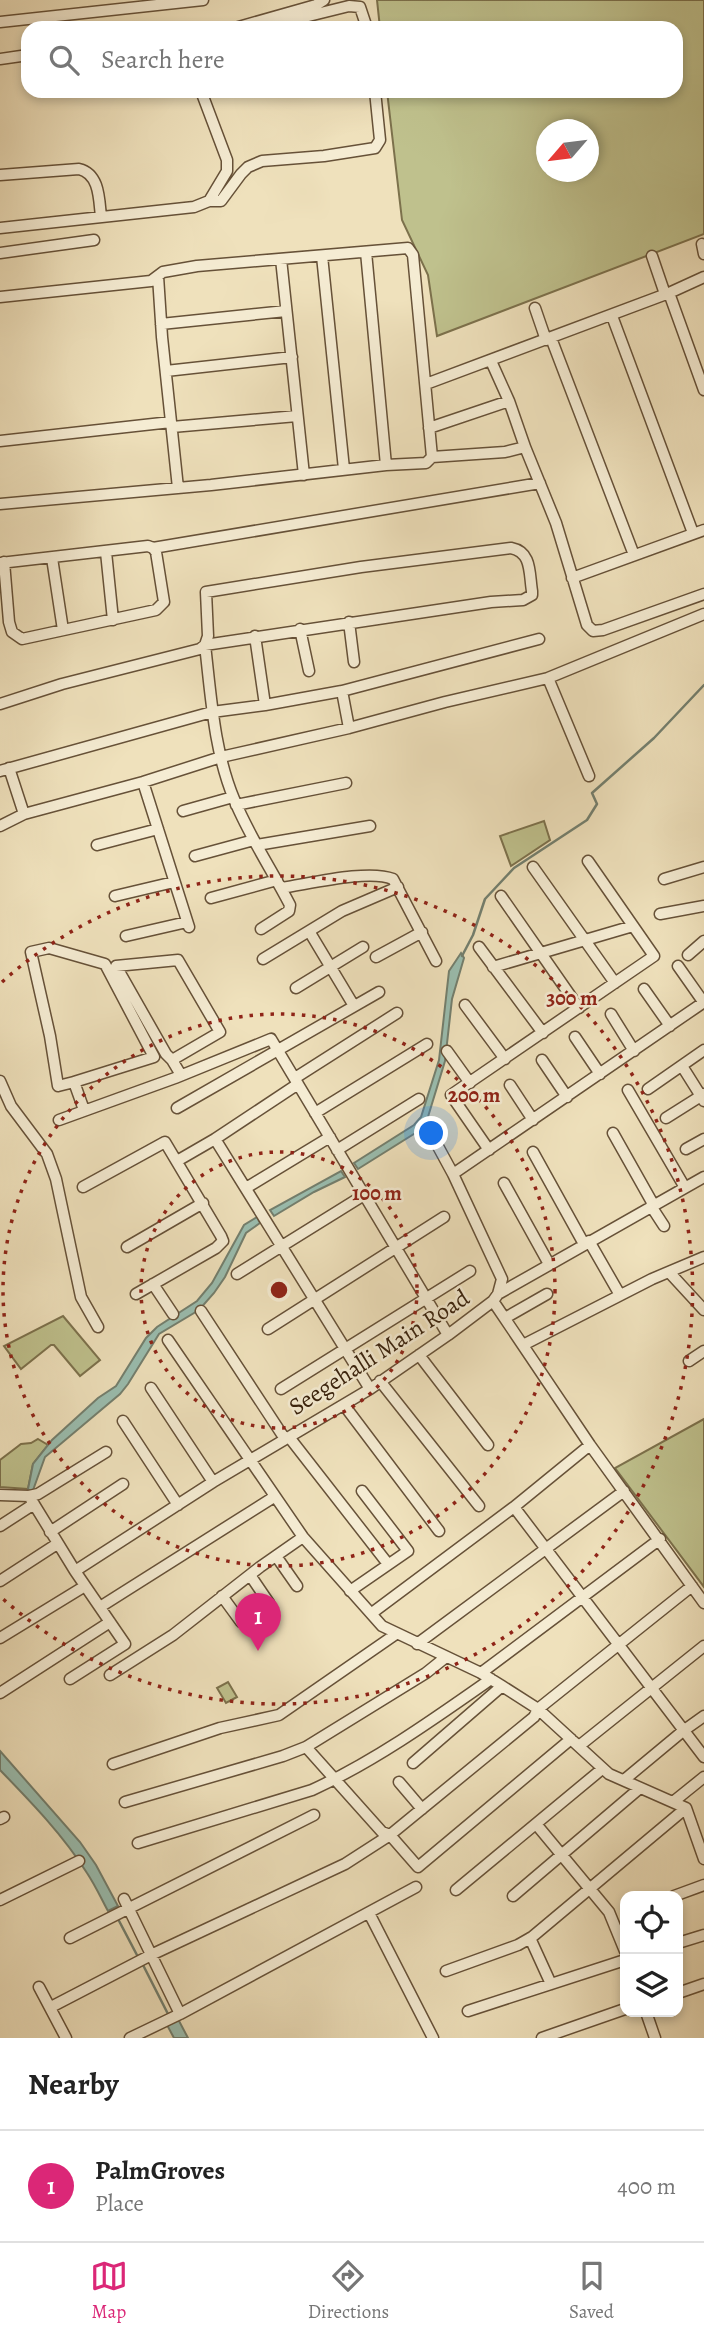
<!DOCTYPE html>
<style>
body{margin:0;font-family:Alegreya,serif;background:#f2f2f2;color:#222}
.controls{position:absolute;right:21px;bottom:21px;display:grid;overflow:hidden;border-radius:14px;box-shadow:0 4px 10px #0003}
.controls button{width:63px;height:63px;display:grid;place-items:center;padding:0;border:0;border-bottom:2px solid #e0e0e0;background:#fff;color:#222;font:35px sans-serif}
.compass{position:absolute;left:536px;top:119px;width:63px;height:63px;border-radius:50%;background:#fff;box-shadow:0 4px 10px #0003;rotate:242deg}
.you{position:absolute;left:432px;top:1134px;width:24px;height:24px;margin:-18px;border:5px solid #fff;border-radius:50%;background:#1a73e8;box-shadow:0 0 0 10px #1a73e833}
.badge{display:grid;place-items:center;width:46px;height:46px;border-radius:50%;background:#db2777;color:#fff;font-size:23px;font-weight:700}
.pin{position:absolute;translate:-50% -58px;filter:drop-shadow(0 2px 4px #0008)}
.pin::after{content:'';position:absolute;top:37px;width:24px;height:21px;background:inherit;clip-path:polygon(0 0,100% 0,50% 100%)}
.list{margin:0;padding:0;list-style:none}
h2{display:flex;justify-content:space-between;align-items:center;height:91px;margin:0;padding:0 28px;font-size:30px}
h2 small{font-size:23px;font-weight:400;color:#767676}
.list li{display:grid;grid-template-columns:46px 1fr auto;gap:21px;align-items:center;box-sizing:border-box;height:112px;padding:0 28px;border-top:2px solid #e0e0e0}
.list b{display:block;font-size:26px;white-space:nowrap}
.list p{margin:0;font-size:23px;white-space:nowrap;color:#767676}
.list em{font-size:23px;font-style:normal;color:#767676}
.icon{flex:none;width:38px;height:38px;fill:none;stroke:currentColor;stroke-width:2;stroke-linecap:round;stroke-linejoin:round}
.map{position:relative;flex:none;width:704px;height:2038px;overflow:hidden}
.search{position:absolute;background:#fff;box-shadow:0 4px 10px #0003;left:21px;right:21px;top:21px;height:77px;display:flex;align-items:center;gap:18px;box-sizing:border-box;padding:0 24px;border-radius:21px;color:#767676;font-size:26px}
.sheet{height:203px;background:#fff}
nav{display:flex;justify-content:space-around;align-items:center;box-sizing:border-box;height:98px;border-top:2px solid #e0e0e0;background:#fff;font-size:19px;color:#767676}
nav a{display:grid;justify-items:center;gap:4px}
nav .on{color:#db2777}
.map>svg:first-child{display:block}
</style>
<div class="map">
<svg width="704" height="2038" viewBox="0 0 704 2038">
<rect width="100%" height="100%" fill="#efe1bc"/>
<filter id="stains"><feTurbulence type="fractalNoise" baseFrequency=".00286" numOctaves="4"/><feColorMatrix values="0 0 0 0 .2 0 0 0 0 .09 0 0 0 0 .02 0 0 0 .5 -.17"/></filter>
<radialGradient id="worn" r=".72"><stop offset=".6" stop-color="#630" stop-opacity="0"/><stop offset="1" stop-color="#630" stop-opacity=".3"/></radialGradient>
<path fill="#bfc18d" stroke="#7c714c" stroke-width="2" fill-rule="evenodd" d="M377,0H704V234L437,336L428,275L402,220L387,91H676V28H380ZM546,130H588V172H546Z
M544,821L550,840L511,866L500,836Z
M63,1316L100,1360L80,1376L54,1345H51L21,1369L4,1346Z
M704,1419V1587L615,1468Z
M38,1439L48,1445L33,1464L28,1489L0,1487V1460L21,1444L31,1443Z
M228,1682L237,1697L226,1703L217,1688Z"/>
<path fill="#9abeb0" stroke="#737f6e" stroke-width="2" d="M461,953L464,958L452,999L445,1061L427,1120L417,1132L358,1169L354,1163L414,1125L421,1117L439,1060L449,971Z
M341,1171L345,1177L314,1192L274,1216L270,1210Z
M257,1217L260,1223L246,1233L225,1277L214,1293L199,1310L159,1334L128,1384L120,1394L45,1457L32,1493L28,1489L33,1464L52,1440L98,1398L116,1386L146,1338L157,1327L197,1301L212,1283L244,1225Z
M0,1751L80,1842L96,1865L118,1906L108,1911C101,1898 95,1885 87,1873C63,1835 31,1802 0,1770Z
M178,2019L188,2038H174L167,2025Z"/>
<g fill="none" stroke-linecap="round" stroke-linejoin="round">
<path stroke="#737f6e" stroke-width="2.5" d="M462,956L473,935L485,899L514,868L587,820L597,804L592,793L654,738L704,685
M117,1917L138,1957
M142,1963L169,2016"/>
<g stroke="#665138" stroke-width="13">
<path id="minor" d="M0,22L203,0
M235,28L316,5L324,0
M260,28L349,6L360,7L367,28
M0,59L28,55
M201,91L227,160V171L209,201
M0,175L79,169C100,174 99,200 101,217
M0,228L194,207L209,201H221L241,174L248,167L262,161L324,156L375,148L380,140L375,91
M702,244L704,254
M366,252L386,465
M0,253L94,240
M322,256L344,469
M652,256L665,294
M281,259L304,475
M158,276L162,337L178,488
M669,293L704,277
M0,297L151,281L163,272L197,266L408,248L413,255L432,457L426,463L386,465L211,485L0,504
M535,308L546,340
M612,316L693,533
M161,324L286,311
M551,338L634,555
M491,361L509,401
M166,371L292,357
M426,384L669,293L704,390
M172,427L297,416
M429,428L509,401L525,447
M0,441L171,422
M432,457L505,452L525,447L556,523L587,625L593,631L603,630L704,594
M153,548L540,483
M106,552L113,620
M52,558L63,630
M0,563L148,546L153,548L156,552L164,602L156,610L22,639L12,632L9,622L4,562
M572,578L704,530
M349,622L354,662
M300,629L309,671
M255,636L265,705
M548,678L589,776
M342,691L349,728
M0,704L62,684L200,649L205,645L491,602L523,600L532,595V591C529,573 532,552 511,548L361,567L206,592L208,636L205,645C211,696 214,751 234,799C249,836 272,870 290,905L289,911L261,929
M9,768L24,814
M0,771L212,712L265,705L342,691L539,639
M143,782L189,927
M236,805L346,783
M183,811L233,797
M0,826L24,814L143,782L221,757L349,728L445,702L548,678L704,614
M97,845L158,829
M257,845L370,826
M195,856L254,840
M533,867L615,983
M664,879L704,867
M281,888C309,884 368,869 393,879L436,961
M115,896L174,882
M501,896L579,1008
M211,898L277,880
M660,914L704,906
M309,931L354,1006
M126,936L187,922
M479,947L543,1033
M688,955L704,941
M376,957L422,932
M263,959L342,911L398,887
M678,966L704,1003
M493,967L633,926
M296,988L363,947
M644,989L670,1026
M465,1005L505,1059
M611,1014L634,1051
M575,1037L600,1074
M447,1051L470,1083
M172,1060L166,1054L116,966L178,960L220,1032L172,1060L181,1075
M542,1060L567,1097
M682,1066L704,1101
M295,1078L397,1013
M0,1081L11,1106L47,1154L56,1179L81,1297L98,1327
M74,1082L154,1057L105,964L49,948L31,952L50,1036L58,1086L74,1082L84,1110
M510,1085L533,1120
M648,1089L704,1050
M628,1090L684,1186
M177,1108L379,992
M315,1113L427,1044
M666,1118L704,1094
M59,1120L175,1078L271,1039L448,1335
M428,1128L453,1174
M613,1133L653,1204
M215,1139L370,1389
M686,1149L704,1139
M337,1150L419,1099
M489,1150L451,1095L654,956L588,861
M533,1152L584,1244
M177,1161L215,1139L298,1084
M504,1183L549,1264
M83,1187L165,1142L221,1236L223,1241L216,1248L136,1294
M246,1188L330,1137
M651,1206L664,1226
M589,1241L620,1295
M127,1247L203,1203
M669,1272L704,1310
M237,1274L364,1195
M153,1284L173,1314
M498,1294L704,1177
M493,1301L498,1294L502,1279L453,1174L704,1002
M201,1311L285,1439
M505,1318L547,1294
M268,1329L444,1217
M168,1340L303,1537L382,1626L481,1673L502,1686L538,1709L609,1774L686,1808L704,1859
M523,1345L652,1279L704,1257
M419,1355L488,1445
M689,1361L704,1351
M380,1381L479,1506
M151,1388L213,1482
M281,1389L470,1271
M344,1405L439,1531
M123,1421L178,1505
M289,1437L388,1564
M0,1495L29,1496L38,1494L106,1452
M29,1496L75,1571L213,1482L370,1389L448,1335L493,1301L590,1445L704,1603
M514,1507L704,1757
M0,1526L34,1504
M50,1532L123,1484
M276,1556L297,1586
M250,1575L269,1603
M0,1581L57,1544
M350,1591L408,1551L362,1491
M222,1596L241,1622
M100,1607L274,1497
M372,1613L514,1507L590,1445
M0,1638L85,1586
M417,1644L624,1491
M481,1673L660,1539
M110,1675L173,1635L260,1567L303,1537
M70,1679L125,1644L75,1571
M0,1693L110,1622
M579,1746L704,1646
M306,1747L382,1832L390,1835L418,1867L571,1739
M413,1763L502,1686
M113,1764L220,1728L279,1715L396,1634
M624,1780L683,1731L704,1716
M399,1782L422,1809
M125,1802L283,1756L306,1747L426,1673L446,1657
M673,1802L704,1777
M0,1819L4,1817
M536,1824L609,1912L625,1951
M138,1843L312,1790C375,1761 434,1719 491,1679
M456,1890L602,1769
M513,1896L640,1788
M674,1896L704,1885
M124,1899L180,2014
M0,1900L79,1861
M369,1913L433,2038
M70,1938L314,1815
M530,1938L551,1984
M678,1943L704,1935
M446,1971L518,1945L532,1937L686,1808
M39,1987L66,2038
M678,1993L704,1984
M51,2007L153,1954L345,1864L390,1835L534,1717L538,1709L692,1586
M468,2011L625,1960
M646,2012L655,2038
M130,2038L180,2014L416,1887
M542,2038L625,2009"/>
</g>
<use href="#minor" stroke="#f5ecd3" stroke-width="10"/>
</g>
<g fill="none" stroke="#8f2418" stroke-width="3.5" stroke-dasharray="3.5 7">
<circle cx="279" cy="1290" r="138"/>
<circle cx="279" cy="1290" r="276"/>
<path d="M2 982A414 414 0 1 1 2 1598"/>
</g>
<g text-anchor="middle" stroke-width="5" stroke-linejoin="round" paint-order="stroke">
<g font-size="24" fill="#38210c" stroke="#f5ecd3">
<text transform="translate(379 1352) rotate(-33)" y="8">Seegehalli Main Road</text>
</g>
</g>
<circle cx="279" cy="1290" r="10" fill="#8f2418" stroke="#f5ecd3" stroke-width="3.5"/>
<g font-size="21" text-anchor="middle" font-weight="bold" fill="#8f2418" stroke="#f5ecd3" stroke-width="5" stroke-linejoin="round" paint-order="stroke">
<text x="572" y="1005">300 m</text>
<text x="474" y="1102">200 m</text>
<text x="377" y="1200">100 m</text>
</g>
<rect width="100%" height="100%" filter="url(#stains)"/>
<rect width="100%" height="100%" fill="url(#worn)"/>
</svg>
<div class="controls">
<button><svg class="icon" aria-label="locate" viewBox="0 0 24 24"><circle cx="12" cy="12" r="6"/><path d="M12 2v4M12 18v4M2 12h4M18 12h4"/></svg></button>
<button><svg class="icon" aria-label="layers" viewBox="0 0 24 24"><path d="M12 4l9 5-9 5-9-5zM3 14l9 5 9-5"/></svg></button>
</div>
<svg class="compass" viewBox="-18 -18 36 36"><path d="M0-13l5 13h-10z" fill="#e53935"/><path d="M0 13l5-13h-10z" fill="#767676"/></svg>
<div class="you"></div>
<div class="pin badge" style="left:258px;top:1651px">1</div>
<div class="search"><svg class="icon" aria-label="search" viewBox="0 0 24 24"><circle cx="10" cy="10" r="6"/><path d="M15 15l6 6"/></svg>Search here</div>
</div>
<section class="sheet">
<h2>Nearby<small></small></h2>
<ul class="list">
<li><span class="badge">1</span><div><b>PalmGroves</b><p>Place</p></div><em>400 m</em></li>
</ul>
</section>
<nav>
<a class="on"><svg class="icon" aria-label="map" viewBox="0 0 24 24"><path d="M3 6l6-2 6 2 6-2v14l-6 2-6-2-6 2zM9 4v14M15 6v14"/></svg>Map</a>
<a><svg class="icon" aria-label="directions" viewBox="0 0 24 24"><path d="M12 3l9 9-9 9-9-9zM9 14v-3h6M13 9l2 2-2 2"/></svg>Directions</a>
<a><svg class="icon" aria-label="saved" viewBox="0 0 24 24"><path d="M7 4h10v16l-5-4-5 4z"/></svg>Saved</a>
</nav>
